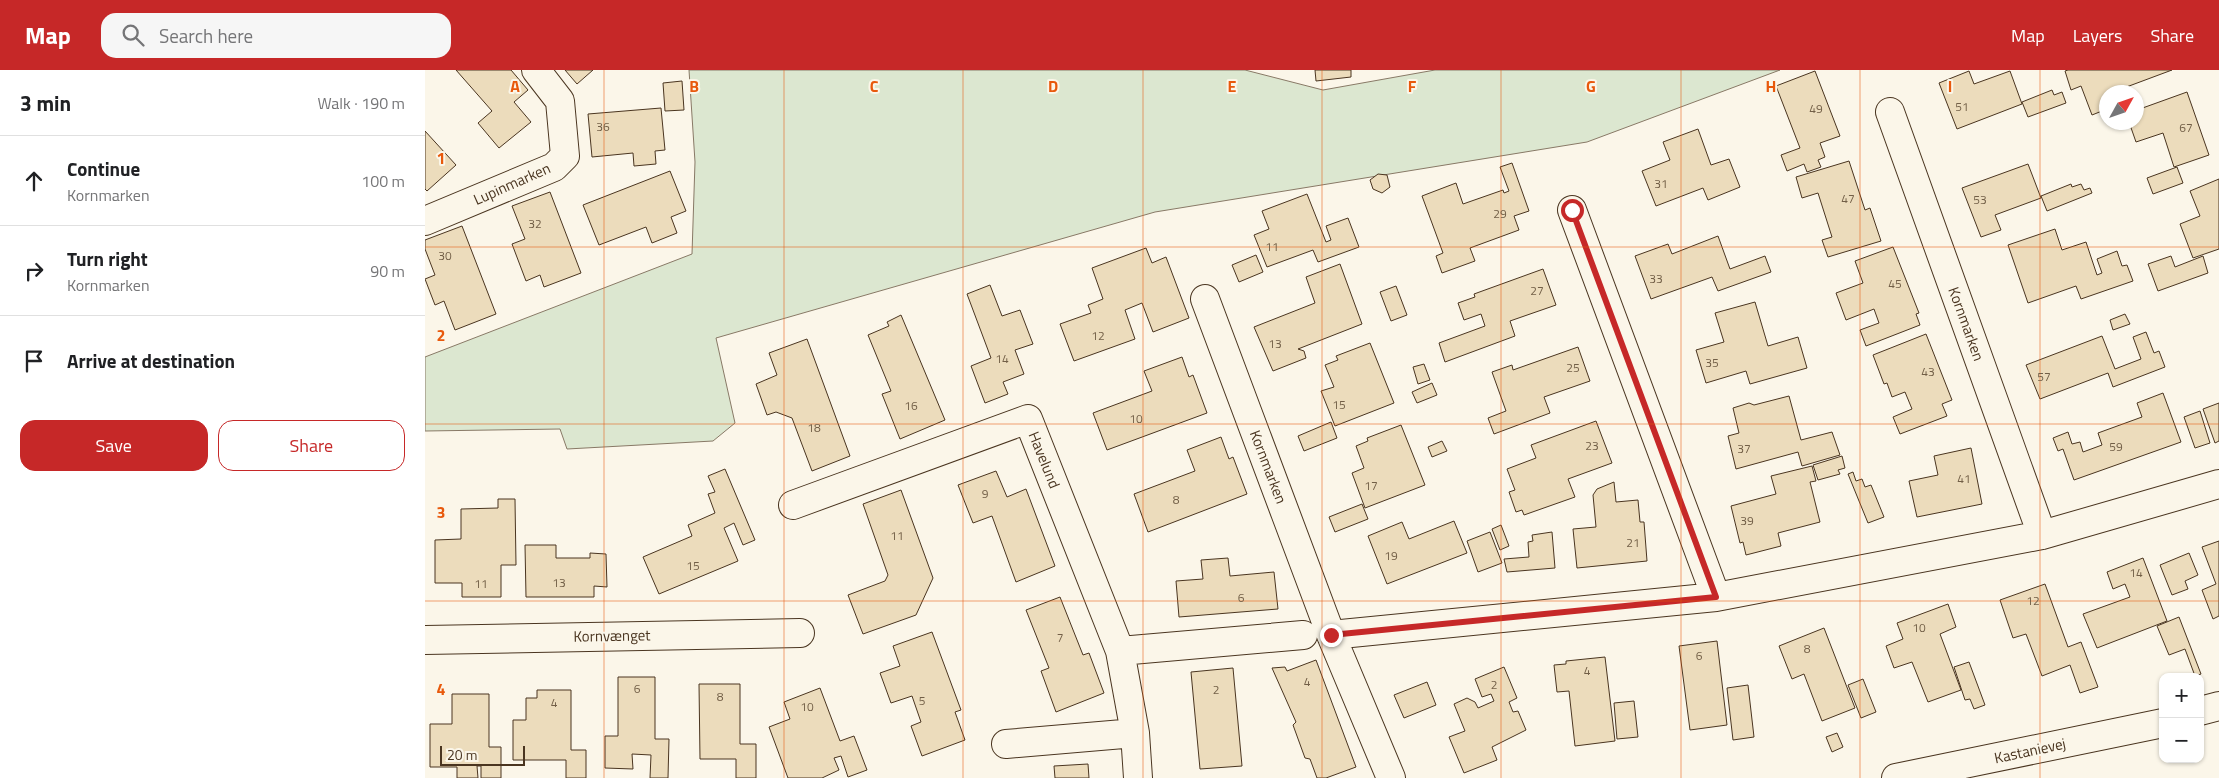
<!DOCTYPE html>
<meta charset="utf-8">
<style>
body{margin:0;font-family:"Titillium Web",sans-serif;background:#f6f6f6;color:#202124}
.controls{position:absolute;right:15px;bottom:15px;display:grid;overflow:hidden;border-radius:10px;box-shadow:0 1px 4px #0004}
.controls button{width:45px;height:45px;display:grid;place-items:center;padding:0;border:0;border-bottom:1px solid #e0e0e0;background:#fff;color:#202124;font:25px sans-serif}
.compass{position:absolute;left:1674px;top:15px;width:45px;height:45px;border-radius:50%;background:#fff;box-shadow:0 1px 4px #0004;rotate:50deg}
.scale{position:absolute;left:15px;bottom:12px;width:85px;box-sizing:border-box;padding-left:5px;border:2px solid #4a3520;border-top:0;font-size:14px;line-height:18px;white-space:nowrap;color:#4a3520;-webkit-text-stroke:4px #fbf6e9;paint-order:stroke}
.stop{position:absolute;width:15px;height:15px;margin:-11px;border:4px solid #c62828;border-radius:50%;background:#fff}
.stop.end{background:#c62828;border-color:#fff;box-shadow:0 1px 5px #0008}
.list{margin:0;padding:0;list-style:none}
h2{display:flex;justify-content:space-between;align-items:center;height:65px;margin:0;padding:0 20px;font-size:21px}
h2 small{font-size:16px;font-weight:400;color:#757577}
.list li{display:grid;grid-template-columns:32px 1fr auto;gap:15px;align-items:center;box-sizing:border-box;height:90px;padding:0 20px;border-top:1px solid #e0e0e0}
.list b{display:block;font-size:19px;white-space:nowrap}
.list p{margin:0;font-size:16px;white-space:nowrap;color:#757577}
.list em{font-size:16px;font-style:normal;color:#757577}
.actions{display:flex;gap:10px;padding:15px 20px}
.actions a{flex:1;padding:11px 0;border:1px solid #c62828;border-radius:15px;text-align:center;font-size:18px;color:#c62828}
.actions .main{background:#c62828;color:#fff}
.icon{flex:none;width:28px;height:28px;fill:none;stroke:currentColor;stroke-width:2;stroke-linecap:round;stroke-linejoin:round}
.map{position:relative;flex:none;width:1794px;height:708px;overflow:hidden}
header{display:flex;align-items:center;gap:30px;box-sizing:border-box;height:70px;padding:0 25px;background:#c62828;color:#fff}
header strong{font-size:24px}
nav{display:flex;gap:28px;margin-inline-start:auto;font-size:18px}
.search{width:350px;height:45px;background:#f6f6f6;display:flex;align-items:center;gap:12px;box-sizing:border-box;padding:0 18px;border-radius:15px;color:#757577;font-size:19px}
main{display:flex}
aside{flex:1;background:#fff}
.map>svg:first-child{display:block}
</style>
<header>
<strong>Map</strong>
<div class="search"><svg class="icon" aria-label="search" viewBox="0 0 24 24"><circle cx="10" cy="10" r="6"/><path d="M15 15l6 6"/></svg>Search here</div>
<nav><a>Map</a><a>Layers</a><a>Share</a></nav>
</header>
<main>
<aside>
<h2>3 min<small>Walk · 190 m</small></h2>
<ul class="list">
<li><svg class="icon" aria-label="ahead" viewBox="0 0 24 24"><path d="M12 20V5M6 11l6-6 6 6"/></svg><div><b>Continue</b><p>Kornmarken</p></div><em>100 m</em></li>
<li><svg class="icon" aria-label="right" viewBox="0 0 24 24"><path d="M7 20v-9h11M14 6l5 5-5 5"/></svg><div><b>Turn right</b><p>Kornmarken</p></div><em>90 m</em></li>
<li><svg class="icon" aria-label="arrive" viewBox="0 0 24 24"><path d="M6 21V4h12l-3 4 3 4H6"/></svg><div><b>Arrive at destination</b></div></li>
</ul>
<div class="actions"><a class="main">Save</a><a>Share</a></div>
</aside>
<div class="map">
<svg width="1794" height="708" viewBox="0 0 1794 708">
<rect width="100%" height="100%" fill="#fbf6e9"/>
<path fill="#dce7d0" stroke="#887966" d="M264,0H820L898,20L1010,0H1355L1162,72L730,142L291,268L310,353L288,371L142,379L135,359L0,361V287L267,184L270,92Z"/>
<path fill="#ecdcbc" stroke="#4a3520" d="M31,0H86L103,20L89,32L106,52L74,78L53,53L67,41Z
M140,0H168L152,14Z
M890,0H926V7L891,11Z
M1643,0H1747L1688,22H1682V39L1667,45L1656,16L1646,20L1640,1Z
M1390,1L1415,66L1395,73L1400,87L1393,90L1396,97L1382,102L1379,94L1362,101L1356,85L1375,78L1351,16Z
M1544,1L1549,14L1585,1L1597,34L1532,59L1514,13Z
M257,11L259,40L240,41L238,13Z
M1627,20L1629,25L1637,22L1641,33L1603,47L1597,32Z
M1762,22L1784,85L1749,97L1738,63L1711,72L1704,52H1712V40Z
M236,38L240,80L230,81L231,94L209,96L208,83L167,87L163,44Z
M1273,59L1286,95L1304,89L1315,117L1283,130L1278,118L1231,136L1217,101L1245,90L1238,72Z
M0,61L31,95L2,121L0,119Z
M1424,91L1440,140L1445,138L1456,171L1403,187L1397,170L1407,167L1393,123L1377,128L1371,107Z
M1087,93L1104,141L1089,146L1094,160L1045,178L1050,191L1017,203L1011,186L1018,183L997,126L1031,113L1038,134L1078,120L1079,123L1084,121L1075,97Z
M1603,94L1616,128L1570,145L1576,160L1556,167L1537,118Z
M1752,97L1758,113L1728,124L1722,108Z
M245,101L261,141L246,147L252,163L227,173L221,157L174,175L158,135Z
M953,104L962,105L965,117L957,123L948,119L945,110Z
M1794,109V179L1768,188L1755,154L1775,146L1765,121Z
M1646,114L1647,117L1656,114L1659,120L1665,118L1667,123L1622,141L1616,126Z
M125,122L156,203L119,217L115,205L101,211L87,174L100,169L87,136Z
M882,124L901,172L906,170L901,156L923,148L934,177L893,192L888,180L842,197L829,165L844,159L837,141Z
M37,156L71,244L30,260L19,231L10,235L0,209L10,205L0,179V170Z
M1630,159L1637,180L1661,172L1672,205L1677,203L1672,189L1692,181L1697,196L1702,195L1708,211L1656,229L1651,216L1603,233L1583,175Z
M1293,166L1305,199L1340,186L1346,202L1293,221L1287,207L1226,229L1210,186L1243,174L1247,184Z
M1468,177L1494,243L1491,244L1495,255L1441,276L1435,260L1454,253L1449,239L1421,250L1411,223L1438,213L1430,191Z
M721,178L727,193L741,187L764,248L728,262L717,233L700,240L710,269L649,291L635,254L666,243L663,235L678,229L667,198Z
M831,185L838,202L814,212L807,195Z
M1746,186L1750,197L1778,186L1783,203L1733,221L1723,194Z
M915,194L937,254L873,279L879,281L881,288L848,301L829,257L890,233L881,207Z
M1118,199L1131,235L1085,251L1090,266L1020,292L1014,273L1060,256L1056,244L1039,250L1033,233L1050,227L1049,224Z
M565,215L577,246L595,240L608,274L590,280L599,304L578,312L583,324L560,333L546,296L566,288L542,224Z
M971,216L982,245L966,251L955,222Z
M1330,232L1343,276L1373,267L1382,298L1325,314L1321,301L1281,313L1271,280L1299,272L1290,243Z
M1700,244L1705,254L1688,260L1685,250Z
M476,245L520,350L475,369L457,324L466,321L443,265L464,256L462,252Z
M1721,262L1729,283L1734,281L1740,297L1688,317L1683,303L1615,329L1601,295L1677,266L1690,299L1716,289L1708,267Z
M1501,264L1527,330L1517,334L1522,346L1475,364L1468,347L1487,339L1480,322L1467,327L1462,313L1459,314L1448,285Z
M382,269L425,386L387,401L367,348L351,342L342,345L331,314L352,305L344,283Z
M945,273L969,333L910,356L896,321L909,317L900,295L913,290L911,286Z
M1153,277L1165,311L1119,327L1125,343L1069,364L1063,348L1081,341L1067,302L1087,295L1088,300Z
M757,287L764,307L768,305L782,343L682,380L668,343L727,321L719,301Z
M999,294L1005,310L993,314L988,297Z
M1007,313L1012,325L992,333L987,322Z
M1738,323L1756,372L1649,410L1638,379L1633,381L1628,368L1643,362L1647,374L1655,372L1658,382L1677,375L1673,363L1717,347L1712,333Z
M1364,326L1376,370L1407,362L1415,385L1377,396L1373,382L1311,399L1303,366L1314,363L1308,338L1324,333L1329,335Z
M1794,333V371L1790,373L1778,339Z
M1775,341L1785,373L1770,378L1759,347Z
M1171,351L1187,393L1143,409L1150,427L1099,445L1097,440L1091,442L1084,422L1090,420L1082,399L1111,388L1106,375Z
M906,352L912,368L879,381L873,366Z
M976,355L1000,415L940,438L927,403L939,398L931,376L943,371L942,368Z
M796,367L804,389L808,387L822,424L723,462L709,424L770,401L762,380Z
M1017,371L1022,381L1007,387L1003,377Z
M1546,378L1557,434L1492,447L1484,411L1513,405L1509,386Z
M1417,386L1420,398L1413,400L1415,404L1393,410L1388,395Z
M1387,396L1391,411L1385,412L1395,452L1353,463L1356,476L1321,485L1318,472L1315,473L1306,436L1351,424L1346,406Z
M300,399L330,470L318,475L309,453L299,458L313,491L234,524L218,487L267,466L263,455L290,443L283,424L290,422L283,406Z
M571,401L582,427L601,419L630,496L591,512L567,446L548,453L533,415Z
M1428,402L1431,411L1437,409L1440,417L1446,415L1459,447L1443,453L1423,404Z
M1189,412L1191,432L1213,430L1215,452H1219L1222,491L1152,498L1148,459L1171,457L1168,425L1172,419Z
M476,420L508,508L491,545L438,564L423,525L460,511L463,505L438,434Z
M73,429H90L91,495H76V527H37V513H10V470L36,469V439L73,438Z
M937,434L943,449L910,462L904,447Z
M1029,451L1042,483L962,514L943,466L977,452L984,469Z
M1076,455L1084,476L1075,480L1067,459Z
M1065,462L1077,493L1053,502L1042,471Z
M1127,462L1130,498L1082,502L1079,489L1104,487L1103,472L1108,471L1107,465Z
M1794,471V546L1788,549L1777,520L1791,514L1777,477Z
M100,475H131V488H165V483L181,484L182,517L169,516V527H101Z
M1764,483L1773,505L1760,511L1763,519L1747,525L1735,495Z
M803,488L805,506L849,502L853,539L754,547L751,511L778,509L776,490Z
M1718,488L1742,551L1672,578L1658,544L1705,527L1700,514L1688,519L1682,502Z
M1620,514L1643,577L1656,572L1673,617L1655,623L1645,595L1617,606L1601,564L1588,568L1575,530Z
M635,527L658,585L664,583L679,623L631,642L616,601L624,598L601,540Z
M1523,534L1531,557L1515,564L1536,620L1503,632L1487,592L1469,598L1461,576L1478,569L1472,553Z
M1754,547L1776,604L1770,606L1760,579L1744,585L1732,556Z
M1399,558L1430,638L1397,651L1379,604L1367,609L1354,576Z
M507,562L536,640L530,642L540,670L497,686L486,656L496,652L487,626L466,633L455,603L475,596L468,576Z
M1292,571L1302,655L1265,660L1254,576Z
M1180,587L1190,671L1150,676L1144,621L1132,622L1129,595L1141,594V591Z
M891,590L931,697L901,708H892L885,689L880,688L868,655L871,652L847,598L860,597L862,601Z
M1544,592L1560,635L1549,639L1545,629L1540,630L1529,597Z
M1079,597L1092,628L1084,632L1088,642L1093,641L1101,660L1067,677L1072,690L1039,703L1024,667L1040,661L1029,634L1042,628L1050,632L1053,638L1069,631L1066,624L1057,627L1050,609Z
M808,598L817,696L775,699L766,602Z
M193,607H230V669H244L243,708H225L226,685L207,684L208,699L180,698V666H193Z
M1438,609L1451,642L1436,648L1423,615Z
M1002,612L1011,635L979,648L969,625Z
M274,614H315V674H331V708H311V689H275Z
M1323,615L1329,667L1308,670L1302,618Z
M395,618L415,671L429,666L442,700L423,707L416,686L409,688L414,700L397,708H363L344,657L365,649L359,632Z
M112,620H146V680H161V708H141V690H88V650H101V628H112Z
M27,624H64V677H76V708H56V696H52L53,708H32V697H5V654H27Z
M1209,631L1213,667L1192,669L1189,633Z
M1412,663L1418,677L1407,682L1401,667Z
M663,694L664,708H630L629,696Z"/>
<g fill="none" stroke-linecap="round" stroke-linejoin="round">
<g stroke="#4a3520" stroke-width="30">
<path id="minor" d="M1465,42L1617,465
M1147,140L1291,527
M0,151L129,97L140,86L135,31L111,0
M780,229L906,565L966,708
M368,435L603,349L695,581L710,663L713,708
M906,565L1291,527L1617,465L1794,414
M0,570L375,563
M695,581L878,565
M1775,641L1794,636
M581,674L710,663
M1471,708L1738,653"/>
</g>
<use href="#minor" stroke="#fbf6e9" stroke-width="28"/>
</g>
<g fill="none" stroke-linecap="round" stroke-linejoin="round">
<path stroke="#c62828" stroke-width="6" d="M906,565L1291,527L1147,140"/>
</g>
<path fill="none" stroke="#e8590c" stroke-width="1" stroke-opacity="0.55" d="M179,0V708M359,0V708M538,0V708M718,0V708M897,0V708M1076,0V708M1256,0V708M1435,0V708M1615,0V708M0,177H1794M0,354H1794M0,531H1794"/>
<g text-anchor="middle" stroke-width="4" stroke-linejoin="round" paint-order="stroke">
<g font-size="12" fill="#725f47">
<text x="1537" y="41">51</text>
<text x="1391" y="43">49</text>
<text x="178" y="61">36</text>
<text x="1761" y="62">67</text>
<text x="1236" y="118">31</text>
<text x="1423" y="133">47</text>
<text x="1555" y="134">53</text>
<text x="1075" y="148">29</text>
<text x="110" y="158">32</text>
<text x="847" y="181">11</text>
<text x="20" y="190">30</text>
<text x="1231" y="213">33</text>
<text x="1470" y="218">45</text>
<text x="1112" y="225">27</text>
<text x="673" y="270">12</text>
<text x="850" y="278">13</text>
<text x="577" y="293">14</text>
<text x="1287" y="297">35</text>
<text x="1148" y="302">25</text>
<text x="1503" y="306">43</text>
<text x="1619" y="311">57</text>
<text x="914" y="339">15</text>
<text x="486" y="340">16</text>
<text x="711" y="353">10</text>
<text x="389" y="362">18</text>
<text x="1167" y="380">23</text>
<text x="1691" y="381">59</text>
<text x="1319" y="383">37</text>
<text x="1539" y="413">41</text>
<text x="946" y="420">17</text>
<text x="560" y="428">9</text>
<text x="751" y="434">8</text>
<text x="1322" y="455">39</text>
<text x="472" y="470">11</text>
<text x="1208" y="477">21</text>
<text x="966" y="490">19</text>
<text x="268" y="500">15</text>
<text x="1711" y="507">14</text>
<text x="134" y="517">13</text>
<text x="56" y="518">11</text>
<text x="816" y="532">6</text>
<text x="1608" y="535">12</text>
<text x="1494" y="562">10</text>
<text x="635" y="572">7</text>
<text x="1382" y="583">8</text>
<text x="1274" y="590">6</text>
<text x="1162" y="605">4</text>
<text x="882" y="616">4</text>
<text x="1069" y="619">2</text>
<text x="212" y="623">6</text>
<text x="791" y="624">2</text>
<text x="295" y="631">8</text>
<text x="497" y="635">5</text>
<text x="129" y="637">4</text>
<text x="382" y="641">10</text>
</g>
<g font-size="15" fill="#4a3520" stroke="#fbf6e9">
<text transform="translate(87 114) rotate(-24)" y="5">Lupinmarken</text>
<text transform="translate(1541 254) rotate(70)" y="5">Kornmarken</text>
<text transform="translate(619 390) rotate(68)" y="5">Havelund</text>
<text transform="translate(843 397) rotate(69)" y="5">Kornmarken</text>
<text transform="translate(187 566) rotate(-1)" y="5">Kornvænget</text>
<text transform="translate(1605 681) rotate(-12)" y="5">Kastanievej</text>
</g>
</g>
<g font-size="16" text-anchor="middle" font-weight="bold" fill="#e8590c" stroke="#fbf6e9" stroke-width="4" stroke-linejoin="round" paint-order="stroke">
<text x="90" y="22">A</text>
<text x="269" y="22">B</text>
<text x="449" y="22">C</text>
<text x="628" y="22">D</text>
<text x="807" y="22">E</text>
<text x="987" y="22">F</text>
<text x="1166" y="22">G</text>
<text x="1346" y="22">H</text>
<text x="1525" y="22">I</text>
<text x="16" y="94">1</text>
<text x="16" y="271">2</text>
<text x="16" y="448">3</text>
<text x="16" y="625">4</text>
</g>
</svg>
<div class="controls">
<button>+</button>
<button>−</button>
</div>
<svg class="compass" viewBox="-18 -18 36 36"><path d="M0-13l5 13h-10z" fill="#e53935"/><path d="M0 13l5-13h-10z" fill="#757577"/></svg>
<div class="scale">20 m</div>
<div class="stop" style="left:1147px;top:140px"></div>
<div class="stop end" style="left:906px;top:565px"></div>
</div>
</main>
